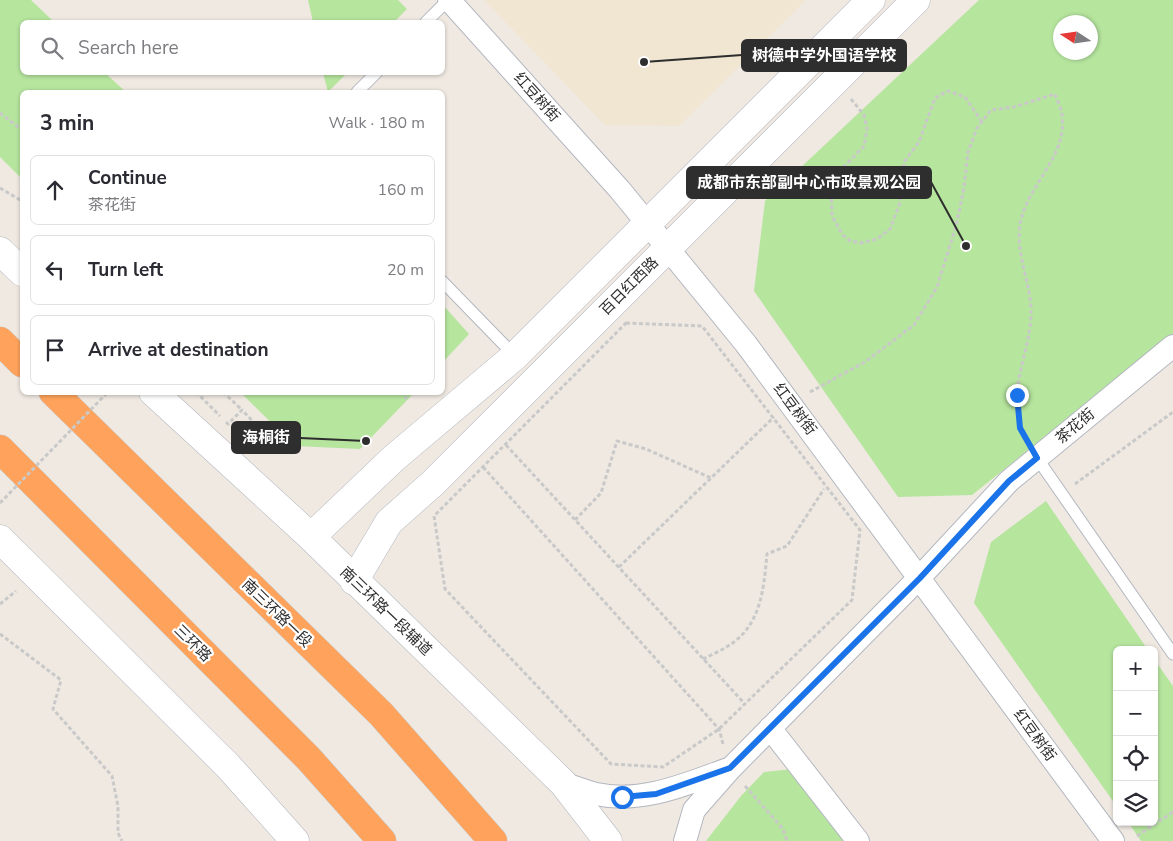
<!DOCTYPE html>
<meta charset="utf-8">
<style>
body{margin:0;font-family:"Nunito Sans","Noto Sans SC",sans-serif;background:#f2f2f3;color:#2b2b33}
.controls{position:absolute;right:15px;bottom:15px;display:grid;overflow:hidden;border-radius:8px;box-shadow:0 1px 4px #0004}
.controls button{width:45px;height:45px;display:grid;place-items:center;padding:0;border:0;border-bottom:1px solid #e1e1e2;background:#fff;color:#2b2b33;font:25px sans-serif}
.compass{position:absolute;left:1053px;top:15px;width:45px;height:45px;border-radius:50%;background:#fff;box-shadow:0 1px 4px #0004;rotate:282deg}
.stop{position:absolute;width:15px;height:15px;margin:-11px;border:4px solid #1a73e8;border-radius:50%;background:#fff}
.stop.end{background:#1a73e8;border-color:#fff;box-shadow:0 1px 5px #0008}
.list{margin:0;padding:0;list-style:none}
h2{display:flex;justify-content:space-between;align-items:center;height:65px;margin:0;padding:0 20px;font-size:21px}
h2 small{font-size:16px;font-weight:400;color:#7c7c81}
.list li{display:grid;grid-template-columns:32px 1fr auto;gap:15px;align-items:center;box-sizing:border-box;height:70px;margin:0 10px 10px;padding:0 10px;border:1px solid #e1e1e2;border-radius:8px}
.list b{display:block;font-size:19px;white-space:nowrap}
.list p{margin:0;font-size:16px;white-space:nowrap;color:#7c7c81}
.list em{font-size:16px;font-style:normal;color:#7c7c81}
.icon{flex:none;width:28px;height:28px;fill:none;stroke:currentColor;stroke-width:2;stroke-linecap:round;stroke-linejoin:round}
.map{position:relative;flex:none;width:1173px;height:841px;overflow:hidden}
.search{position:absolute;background:#fff;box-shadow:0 1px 4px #0004;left:20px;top:20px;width:425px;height:55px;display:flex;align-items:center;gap:12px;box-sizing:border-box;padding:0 18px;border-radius:8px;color:#7c7c81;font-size:19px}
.panel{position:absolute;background:#fff;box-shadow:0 1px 4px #0004;left:20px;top:90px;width:425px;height:305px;border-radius:8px}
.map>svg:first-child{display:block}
</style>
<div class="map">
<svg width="1173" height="841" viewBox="0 0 1173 841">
<rect width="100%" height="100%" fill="#efe9e1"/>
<path fill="#f0e6d1" d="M484,0H806L679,126L605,125Z"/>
<path fill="#b6e59e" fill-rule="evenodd" d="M0,0H31L54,22H22V72L105,73L126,92H22V179L0,157Z
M308,0H398L407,9L394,22H313Z
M979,0H1173V334L972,495L898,497L754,291L765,201ZM1060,22H1090V52H1060Z
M323,73V72L347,73L328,92Z
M443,305L469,334L443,362Z
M241,393H414L360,449L295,446Z
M1046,501L1148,650H1117V807L974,603L991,542Z
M1154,659L1173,686V841H1141L1128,822H1154Z
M793,769L847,841H706L741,796L764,772Z"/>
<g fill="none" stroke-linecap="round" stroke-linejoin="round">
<g stroke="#b4b7c1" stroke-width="13">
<path id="lane" d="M426,22L448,0
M357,92L377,72
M442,281L515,356
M1037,458L1173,654"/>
</g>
<g stroke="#b4b7c1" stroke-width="24">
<path id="street" d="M449,0L620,190L746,344L1113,841
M770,728L858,841
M563,783C574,787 585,791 596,794C642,804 686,784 728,769
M685,841L694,810L730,769L920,577L1009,481L1173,346"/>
</g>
<g stroke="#b4b7c1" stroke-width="29">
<path id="secondary" d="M0,251L22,272
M153,392L311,537L563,783L608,841
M311,537L394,458L515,356L871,0
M0,539L228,766L295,841
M354,581L389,522L433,483L916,0"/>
</g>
<g stroke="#c9c9c9" stroke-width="29">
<path id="highway" d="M0,341L22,363
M53,392L381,714L493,841
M0,449L309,759L382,841"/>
</g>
<path stroke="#c9c9c9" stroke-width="3" stroke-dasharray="4 2.5" stroke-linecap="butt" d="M851,99L864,115L867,129L864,146L835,176L831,189L832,216L842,234L850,241L861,243L877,239L890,229L900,203L904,162L919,142L935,98L948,91L965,97L982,122
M0,113L22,130
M0,188L22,201
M626,323L702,326L860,530L852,600L719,729L663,767L611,764L445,589L434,516Z
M196,392L220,416
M223,392L242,410
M400,392L407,399
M810,392L865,362L914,325L937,287L956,226L964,188L968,152L977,128L991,110L1014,107L1055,94C1057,101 1062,109 1062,116C1067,155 1032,181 1022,216C1012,248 1032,283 1031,314C1030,355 1003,399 1025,438
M226,422L228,424L242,410L264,433L251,447
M506,445L745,704
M483,467L719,729L723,744
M1075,484L1173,412
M575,520L601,493L617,441L646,449L711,478
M619,567L774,417
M0,604L16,591
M0,634L61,680L53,709L112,776L118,806V833L122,841
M703,659C713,654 725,649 734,642C762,621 764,585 767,554L787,546L824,489
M745,786L783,829L787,841
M1137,836L1173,812"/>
<use href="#lane" stroke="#fff" stroke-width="11"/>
<use href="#street" stroke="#fff" stroke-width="22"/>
<use href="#secondary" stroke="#fff" stroke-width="28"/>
<use href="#highway" stroke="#ffa35c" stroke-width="28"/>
<path stroke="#c9c9c9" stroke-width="3" stroke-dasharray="4 2.5" stroke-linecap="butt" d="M0,503L108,392"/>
</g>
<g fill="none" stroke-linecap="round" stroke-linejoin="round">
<path stroke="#1a73e8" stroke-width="6" d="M622,797L656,794L730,768L920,578L1009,481L1037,458L1020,428L1017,395"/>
</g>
<g text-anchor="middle" stroke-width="4.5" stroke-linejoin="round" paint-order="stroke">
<g font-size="15" fill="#2e2e2e" stroke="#fff">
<text transform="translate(537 97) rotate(48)" y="5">红豆树街</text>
<text transform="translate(629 286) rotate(-45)" y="5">百日红西路</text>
<text transform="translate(795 409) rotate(53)" y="5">红豆树街</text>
<text transform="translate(1075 426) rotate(-40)" y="5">茶花街</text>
<text transform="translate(386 611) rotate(44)" y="5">南三环路一段辅道</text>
<text transform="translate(277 613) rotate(44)" y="5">南三环路一段</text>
<text transform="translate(193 643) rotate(45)" y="5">三环路</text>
<text transform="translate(1035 735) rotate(54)" y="5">红豆树街</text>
</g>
</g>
<path fill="none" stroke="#2e2e2e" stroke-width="2" d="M644 62L742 55M966 246L931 182M366 441L300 438"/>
<g fill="#2e2e2e" stroke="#fff" stroke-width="2">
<circle cx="644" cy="62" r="5"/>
<circle cx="966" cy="246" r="5"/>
<circle cx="366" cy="441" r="5"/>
</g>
<g fill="#2e2e2e" stroke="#2e2e2e" stroke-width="2">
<rect x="742" y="40" width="164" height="31" rx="5"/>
<rect x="687" y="167" width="244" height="31" rx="5"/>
<rect x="232" y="422" width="68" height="31" rx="5"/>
</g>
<g font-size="16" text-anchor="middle" font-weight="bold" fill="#fff">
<text x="824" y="61">树德中学外国语学校</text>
<text x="809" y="188">成都市东部副中心市政景观公园</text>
<text x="266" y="443">海桐街</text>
</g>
</svg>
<div class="controls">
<button>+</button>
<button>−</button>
<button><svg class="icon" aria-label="locate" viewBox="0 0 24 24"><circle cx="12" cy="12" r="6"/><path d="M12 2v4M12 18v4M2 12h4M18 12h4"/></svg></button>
<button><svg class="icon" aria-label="layers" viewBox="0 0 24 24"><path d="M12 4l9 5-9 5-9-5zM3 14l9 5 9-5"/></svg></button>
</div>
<svg class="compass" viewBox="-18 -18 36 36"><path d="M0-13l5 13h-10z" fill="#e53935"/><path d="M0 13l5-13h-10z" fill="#7c7c81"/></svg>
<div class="stop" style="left:622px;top:797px"></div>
<div class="stop end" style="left:1017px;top:395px"></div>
<div class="search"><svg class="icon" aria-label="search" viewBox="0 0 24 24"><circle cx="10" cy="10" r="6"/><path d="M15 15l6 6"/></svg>Search here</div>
<section class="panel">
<h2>3 min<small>Walk · 180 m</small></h2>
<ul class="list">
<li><svg class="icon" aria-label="ahead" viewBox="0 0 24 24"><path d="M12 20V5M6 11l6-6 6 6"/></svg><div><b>Continue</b><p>茶花街</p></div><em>160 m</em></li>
<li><svg class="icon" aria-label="left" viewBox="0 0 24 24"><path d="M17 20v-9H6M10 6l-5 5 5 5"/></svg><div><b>Turn left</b></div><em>20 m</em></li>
<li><svg class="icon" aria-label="arrive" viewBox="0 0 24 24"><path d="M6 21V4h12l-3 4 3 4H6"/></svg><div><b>Arrive at destination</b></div></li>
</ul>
</section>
</div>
